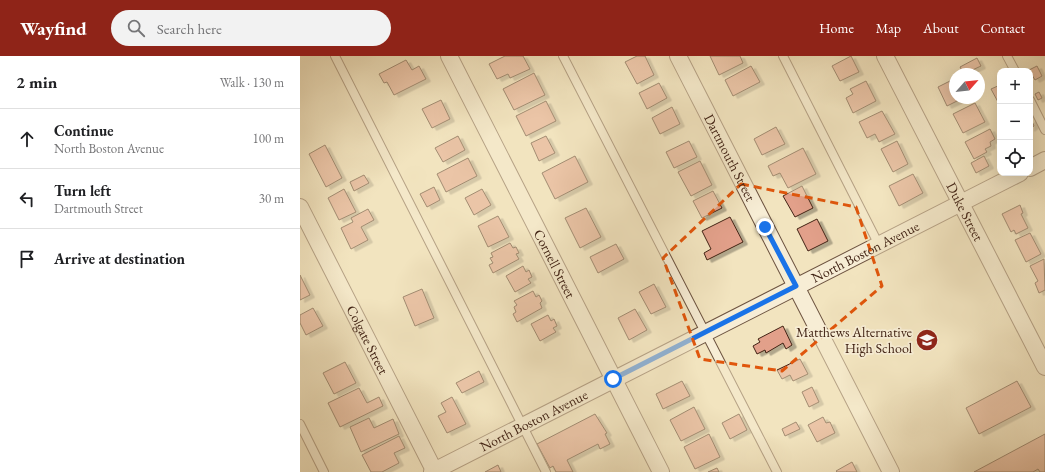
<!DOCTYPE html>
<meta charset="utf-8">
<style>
body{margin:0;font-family:"EB Garamond",serif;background:#f2f2f2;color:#202124}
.controls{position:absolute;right:12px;top:12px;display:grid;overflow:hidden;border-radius:8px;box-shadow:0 4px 16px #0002}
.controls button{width:36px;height:36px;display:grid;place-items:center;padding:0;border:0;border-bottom:1px solid #e0e0e0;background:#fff;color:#202124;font:20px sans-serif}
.compass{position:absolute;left:649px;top:12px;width:36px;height:36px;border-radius:50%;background:#fff;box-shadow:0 4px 16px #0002;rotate:63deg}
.stop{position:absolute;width:12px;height:12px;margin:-9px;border:3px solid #1a73e8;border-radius:50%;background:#fff}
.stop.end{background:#1a73e8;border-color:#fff;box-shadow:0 1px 4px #0008}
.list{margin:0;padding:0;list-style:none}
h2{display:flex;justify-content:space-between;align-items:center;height:52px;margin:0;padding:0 16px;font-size:17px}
h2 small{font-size:13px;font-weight:400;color:#757577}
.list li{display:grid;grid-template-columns:26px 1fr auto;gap:12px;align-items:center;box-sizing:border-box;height:60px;padding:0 16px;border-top:1px solid #e0e0e0}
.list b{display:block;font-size:15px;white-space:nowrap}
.list p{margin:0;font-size:13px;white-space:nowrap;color:#757577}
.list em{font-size:13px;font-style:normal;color:#757577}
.icon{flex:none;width:22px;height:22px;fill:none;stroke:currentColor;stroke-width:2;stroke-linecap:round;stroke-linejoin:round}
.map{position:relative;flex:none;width:745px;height:416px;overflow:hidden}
header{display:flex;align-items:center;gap:24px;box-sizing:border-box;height:56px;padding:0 20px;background:#8f2418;color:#fff}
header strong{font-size:19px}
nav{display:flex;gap:22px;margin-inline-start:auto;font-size:14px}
.search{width:280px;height:36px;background:#f2f2f2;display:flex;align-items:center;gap:10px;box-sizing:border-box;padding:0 14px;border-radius:22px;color:#757577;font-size:15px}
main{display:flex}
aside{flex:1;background:#fff}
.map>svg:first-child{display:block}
</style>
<header>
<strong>Wayfind</strong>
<div class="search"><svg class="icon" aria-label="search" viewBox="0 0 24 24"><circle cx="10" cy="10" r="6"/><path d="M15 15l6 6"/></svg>Search here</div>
<nav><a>Home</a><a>Map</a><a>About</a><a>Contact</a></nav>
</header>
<main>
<aside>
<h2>2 min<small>Walk · 130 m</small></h2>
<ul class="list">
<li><svg class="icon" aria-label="ahead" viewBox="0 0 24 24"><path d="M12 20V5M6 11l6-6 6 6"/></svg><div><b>Continue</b><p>North Boston Avenue</p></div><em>100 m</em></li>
<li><svg class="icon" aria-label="left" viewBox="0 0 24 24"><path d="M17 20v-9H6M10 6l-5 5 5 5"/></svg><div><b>Turn left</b><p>Dartmouth Street</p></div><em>30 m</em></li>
<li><svg class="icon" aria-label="arrive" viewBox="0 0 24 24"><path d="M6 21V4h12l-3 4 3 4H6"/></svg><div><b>Arrive at destination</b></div></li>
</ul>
</aside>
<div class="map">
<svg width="745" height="416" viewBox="0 0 745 416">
<defs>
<filter id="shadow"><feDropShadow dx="4.5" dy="2.5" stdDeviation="0" flood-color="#0004"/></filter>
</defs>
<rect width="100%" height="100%" fill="#f2e4bf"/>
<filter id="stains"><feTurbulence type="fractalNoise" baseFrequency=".005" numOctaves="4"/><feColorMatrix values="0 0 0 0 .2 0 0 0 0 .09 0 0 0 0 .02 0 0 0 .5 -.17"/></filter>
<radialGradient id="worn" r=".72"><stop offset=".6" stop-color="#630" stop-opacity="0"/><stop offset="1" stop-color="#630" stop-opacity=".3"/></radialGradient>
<path fill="#e2a08a" stroke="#412315" filter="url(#shadow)" d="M205,0H223L230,13L210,22L208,18L197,23L189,8Z
M337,0H345L354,19L337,28L325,6Z
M410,0H440L443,7L419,19Z
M551,0L559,16L540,25L532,10Z
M677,2L681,10L664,18L660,11Z
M106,4L112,14L119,10L126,23L94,39L87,26L84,27L79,18Z
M451,10L460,26L433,40L425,24Z
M737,10L742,20L735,24L729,14Z
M234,17L245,39L214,54L203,33Z
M654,23L655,42H663L647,50L638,31Z
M566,25L576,45L553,57L546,42L553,38L550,33Z
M359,27L367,42L347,53L339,37Z
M700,29V45L698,46L691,33Z
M739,36L742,42L738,44L735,38Z
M141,44L150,63L132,72L122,53Z
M246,45L256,65L226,80L216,60Z
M675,47L685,66L663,77L653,58Z
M372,51L380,68L360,78L352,62Z
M582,55L595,78L579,86L575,78L567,82L559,66Z
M731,63L734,70L730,73V64Z
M476,71L485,88L462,99L454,83Z
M690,73L695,83L690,86L691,90L685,93L687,96L674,103L665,86Z
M158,80L165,94L143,106L135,92Z
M246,80L255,97L239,105L231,87Z
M389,85L397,101L374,112L366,96Z
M597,85L608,108L593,116L581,93Z
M25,89L42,122L26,131L9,98Z
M503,92L516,118L488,132L480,117L473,120L468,110Z
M275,100L288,126L255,143L242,117Z
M684,100L689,110L676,117L671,107Z
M168,102L177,120L146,136L137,118Z
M400,105L412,129L391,140L378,116Z
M613,118L623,137L599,150L589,130Z
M64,119L69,127L54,135L50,126Z
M502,130L513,152L495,161L483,140Z
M134,131L140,144L127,151L120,138Z
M44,133L56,156L39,164L28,142Z
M182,133L191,149L174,159L165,142Z
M413,135L422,152L402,162L393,145Z
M720,149L723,157L721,158L728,172L716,178L714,174L711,176L702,158Z
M286,152L301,181L280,192L265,162Z
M68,153L74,164L61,171L68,184L51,193L41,172L53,166L51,162Z
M198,160L209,181L188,191L178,170Z
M430,161L443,186L407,204L404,197L411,193L402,175Z
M517,163L528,185L508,195L497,173Z
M730,177L741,198L726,206L715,184Z
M210,187L213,192L216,191L219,197L216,198L219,203L193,217L189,209L193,207L190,202L193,201L191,197Z
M316,188L324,203L298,217L290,201Z
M744,203L745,234L739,237L735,227L738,225L730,210Z
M223,210L226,216L229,214L232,221L228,223L231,227L215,236L206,220Z
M0,219L10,239L0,244Z
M354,228L366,251L351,258L339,236Z
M122,233L134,262L115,270L103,241Z
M233,235L236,241L239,239L242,245L240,247L242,252L217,266L213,258L216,256L214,251L217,249L214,245Z
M13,252L23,270L6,279L0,267V259Z
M335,253L347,274L329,284L318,262Z
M248,259L251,265L254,263L257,270L253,272L256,276L240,285L231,268Z
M483,270L492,289L486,293L483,287L466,297L465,294L457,298L453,290L460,286L458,283Z
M500,303L508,318L493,325L490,319L482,323L477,314Z
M45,306L56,327L34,338L23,317Z
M179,315L184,326L162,337L156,327Z
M382,325L390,340L363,353L356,338Z
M717,325L731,351L679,378L666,352Z
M512,331L519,346L509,351L502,336Z
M59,332L67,347L79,341L83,350L40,371L28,347Z
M152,341L166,368L147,377L138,360L146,356L141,347Z
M394,351L405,373L381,385L370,364Z
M295,358L307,377L305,378L310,388L300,393L298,388L267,404L273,416H256L253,410L250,412L237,388Z
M439,358L447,374L430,383L422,367Z
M523,361L526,367L530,366L535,377L517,386L508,369Z
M69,362L74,372L93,363L99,378L61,396L50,371Z
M496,366L500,373L485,380L482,373Z
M409,378L420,401L395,413L384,391Z
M745,378V416H740L738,413L733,416H674Z
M99,380L105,392L94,397L99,407L82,416H71L62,399Z
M552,406L557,416H537L536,415Z
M198,409L201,416H185Z
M417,412L419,416H408Z"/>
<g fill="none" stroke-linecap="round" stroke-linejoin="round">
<g stroke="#6d5340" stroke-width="10">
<path id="service" d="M35,0L246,416
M263,0L477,416
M483,0L579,189
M707,0L715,15
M730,44L745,74
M0,368L24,416"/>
</g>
<g stroke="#6d5340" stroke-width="18">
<g id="minor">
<path id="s1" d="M149,0L361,416"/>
<path id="s2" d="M378,0L591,416"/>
<path id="s3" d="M585,0L745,311"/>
<path d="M730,112L745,104"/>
<path id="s4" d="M0,151L135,416"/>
<path id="s5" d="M132,416L720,117"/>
</g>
</g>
<use href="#service" stroke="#f7edd5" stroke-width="8"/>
<use href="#minor" stroke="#f7edd5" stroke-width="16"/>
</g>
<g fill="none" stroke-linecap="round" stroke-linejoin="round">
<path stroke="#1a73e8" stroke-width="5" d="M313,323L496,230L465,171"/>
</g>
<path d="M0 0H745V416H0ZM441,128L556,151L582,230L482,315L400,303L363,202Z" fill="#f2e4bf" fill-opacity=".55" fill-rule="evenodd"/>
<path fill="none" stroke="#e0560c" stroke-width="3" stroke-dasharray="8 5" stroke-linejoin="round" d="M441,128L556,151L582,230L482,315L400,303L363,202Z"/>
<defs>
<g id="school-disc" transform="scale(1.15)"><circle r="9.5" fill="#8f2418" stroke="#f7edd5"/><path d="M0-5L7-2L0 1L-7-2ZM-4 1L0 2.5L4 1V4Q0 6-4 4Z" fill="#fff"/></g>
</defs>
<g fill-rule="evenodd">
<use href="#school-disc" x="627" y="284"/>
</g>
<g text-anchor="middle" stroke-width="3.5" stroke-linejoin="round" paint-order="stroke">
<g font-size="14" fill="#412315" stroke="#f7edd5">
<text dy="5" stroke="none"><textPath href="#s2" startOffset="114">Dartmouth Street</textPath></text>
<text dy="5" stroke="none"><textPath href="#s3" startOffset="175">Duke Street</textPath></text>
<text dy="5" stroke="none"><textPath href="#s5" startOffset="486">North Boston Avenue</textPath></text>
<text dy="5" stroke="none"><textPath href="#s1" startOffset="233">Cornell Street</textPath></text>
<text dy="5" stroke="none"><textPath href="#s4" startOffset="149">Colgate Street</textPath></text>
<text dy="5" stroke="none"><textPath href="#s5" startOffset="114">North Boston Avenue</textPath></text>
</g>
<g font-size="14" fill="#412315" stroke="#f7edd5" text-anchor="end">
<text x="612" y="281">Matthews Alternative<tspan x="612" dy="16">High School</tspan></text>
</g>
</g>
<rect width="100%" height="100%" filter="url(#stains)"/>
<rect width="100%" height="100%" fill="url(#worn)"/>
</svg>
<div class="controls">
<button>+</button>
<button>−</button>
<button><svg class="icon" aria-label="locate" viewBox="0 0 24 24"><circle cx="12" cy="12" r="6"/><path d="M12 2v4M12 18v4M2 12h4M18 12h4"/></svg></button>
</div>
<svg class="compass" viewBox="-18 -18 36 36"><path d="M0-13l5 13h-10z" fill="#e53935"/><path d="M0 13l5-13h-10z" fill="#757577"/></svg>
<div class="stop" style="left:313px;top:323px"></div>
<div class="stop end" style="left:465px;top:171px"></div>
</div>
</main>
